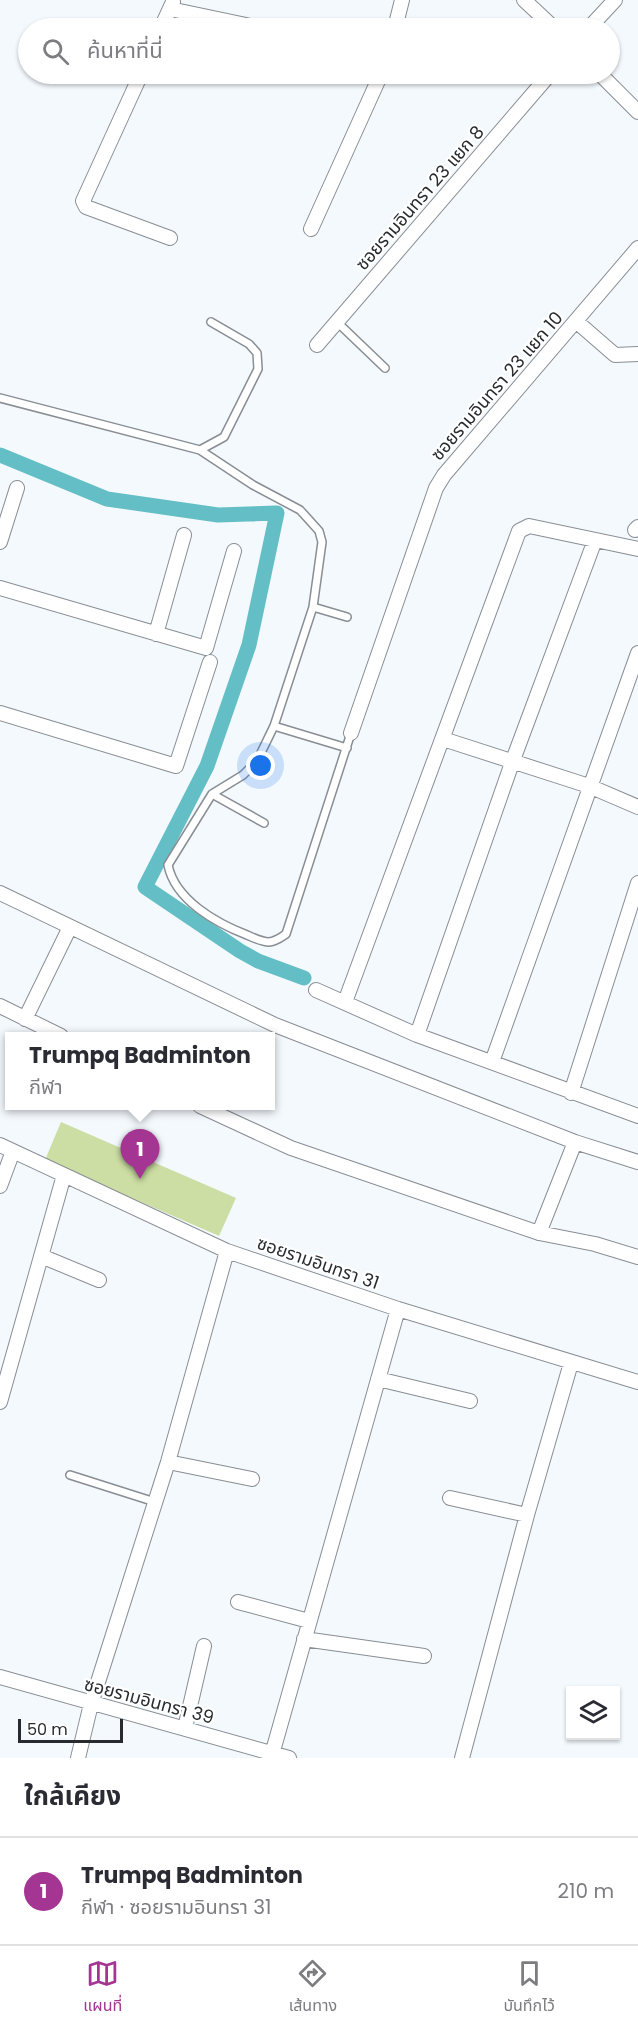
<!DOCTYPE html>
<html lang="th">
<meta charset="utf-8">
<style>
body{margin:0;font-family:Poppins,"Noto Sans Thai",sans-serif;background:#f7f7f7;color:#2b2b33}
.controls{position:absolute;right:18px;bottom:18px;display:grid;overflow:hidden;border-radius:0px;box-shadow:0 2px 4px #0004}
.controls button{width:54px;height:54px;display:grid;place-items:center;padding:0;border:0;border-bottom:2px solid #e1e1e2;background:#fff;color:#2b2b33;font:30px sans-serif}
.scale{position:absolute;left:18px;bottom:15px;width:105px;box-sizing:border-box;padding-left:6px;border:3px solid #282b2d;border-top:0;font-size:16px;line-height:21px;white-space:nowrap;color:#282b2d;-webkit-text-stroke:4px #fff;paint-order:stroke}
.you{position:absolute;left:261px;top:766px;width:21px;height:21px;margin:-15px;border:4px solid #fff;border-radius:50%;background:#1a73e8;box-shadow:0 0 0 9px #1a73e833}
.badge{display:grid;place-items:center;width:39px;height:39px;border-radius:50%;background:#a43593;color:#fff;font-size:20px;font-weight:700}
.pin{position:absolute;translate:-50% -50px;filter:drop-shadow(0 2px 3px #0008)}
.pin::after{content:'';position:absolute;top:32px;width:21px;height:18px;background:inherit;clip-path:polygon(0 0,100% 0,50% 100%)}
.popup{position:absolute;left:5px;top:1032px;width:270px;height:78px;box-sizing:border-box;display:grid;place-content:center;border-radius:0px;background:#fff;filter:drop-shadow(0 2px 4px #0005);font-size:20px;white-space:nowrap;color:#7c7c81}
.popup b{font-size:22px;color:#2b2b33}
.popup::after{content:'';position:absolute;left:50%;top:100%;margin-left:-12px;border:12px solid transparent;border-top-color:#fff}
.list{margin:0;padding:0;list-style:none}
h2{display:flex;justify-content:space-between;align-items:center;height:78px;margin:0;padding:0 24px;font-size:26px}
h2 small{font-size:20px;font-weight:400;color:#7c7c81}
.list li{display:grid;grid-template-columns:39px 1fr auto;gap:18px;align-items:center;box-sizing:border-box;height:108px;padding:0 24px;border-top:2px solid #e1e1e2}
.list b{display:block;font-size:22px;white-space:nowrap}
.list p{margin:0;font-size:20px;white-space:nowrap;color:#7c7c81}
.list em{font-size:20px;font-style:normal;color:#7c7c81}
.icon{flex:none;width:33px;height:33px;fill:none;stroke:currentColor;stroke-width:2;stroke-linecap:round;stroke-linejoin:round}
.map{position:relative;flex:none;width:638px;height:1758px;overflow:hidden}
.search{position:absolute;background:#fff;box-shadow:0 2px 4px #0004;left:18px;right:18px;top:18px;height:66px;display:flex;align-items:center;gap:15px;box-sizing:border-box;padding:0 21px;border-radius:33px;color:#7c7c81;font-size:22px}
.sheet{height:186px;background:#fff}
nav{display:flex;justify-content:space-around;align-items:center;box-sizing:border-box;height:84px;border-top:2px solid #e1e1e2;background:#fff;font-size:16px;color:#7c7c81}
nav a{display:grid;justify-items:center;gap:3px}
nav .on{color:#a43593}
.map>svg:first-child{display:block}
</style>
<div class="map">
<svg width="638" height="1758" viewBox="0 0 638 1758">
<rect width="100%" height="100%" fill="#f4f9fe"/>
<path fill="#ccdea3" d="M61,1122L236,1198L219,1236L45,1160Z"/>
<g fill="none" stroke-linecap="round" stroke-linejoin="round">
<path stroke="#63bfc5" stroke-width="15" d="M0,455L107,499L218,515L277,513L249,645L207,766L145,887L240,951L258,961L304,978"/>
<g stroke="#888e94" stroke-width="10">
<path id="lane" d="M337,322L385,368
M0,398L200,450L224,437L258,369L257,353L249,344L211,322
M200,450L253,485L300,510L319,531L322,542L313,607L274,726L257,761L243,775L212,794L168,865C175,900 216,923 247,935C254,938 262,942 269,942C277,941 280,938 286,934L351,733
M313,607L347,617
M274,726L347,748
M212,794L264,823
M70,1475L155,1502"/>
</g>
<g stroke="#888e94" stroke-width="16">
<path id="street" d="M524,0L554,28
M170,9L260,28
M161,28L173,2
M395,28L402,0
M589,28L615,0
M141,74L83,201L86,207L170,238
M600,74L638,112
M311,229L381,74
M577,322L615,355L638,354
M317,345L550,74
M635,530L638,527
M0,542L17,488
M0,588L206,648L234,551
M156,634L184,535
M0,713L176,766L210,662
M351,733L436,488L444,475L638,248
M443,739L589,786L638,807
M0,893L275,1025L575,1142L638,1162
M316,990L417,1035L638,1116
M345,1002L519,531L529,526L638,549
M0,1006L61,1036
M25,1019L70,927
M417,1035L513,760L595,540
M492,1062L638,653
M571,1093L638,883
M200,1106L291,1148L539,1233L595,1244L638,1257
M0,1145L227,1251L398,1309L638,1382
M0,1186L13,1151
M539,1233L575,1142
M41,1256L99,1280
M378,1379L470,1401
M0,1402L64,1175
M168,1462L252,1479
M450,1498L527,1515
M238,1602L309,1621
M304,1639L424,1656
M0,1677L289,1758
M185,1728L204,1646
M78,1758L91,1704L168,1462L227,1251
M271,1758L398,1309
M462,1758L527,1515L571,1363"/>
</g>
<use href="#lane" stroke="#fff" stroke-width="7"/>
<use href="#street" stroke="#fff" stroke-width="14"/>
</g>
<g text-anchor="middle" stroke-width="4.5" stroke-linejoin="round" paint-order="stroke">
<g font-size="18" fill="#282b2d" stroke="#fff">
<text transform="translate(420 198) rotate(-49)" y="6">ซอยรามอินทรา 23 แยก 8</text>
<text transform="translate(497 386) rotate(-49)" y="6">ซอยรามอินทรา 23 แยก 10</text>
<text transform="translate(318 1263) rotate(19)" y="6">ซอยรามอินทรา 31</text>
<text transform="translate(149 1701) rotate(15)" y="6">ซอยรามอินทรา 39</text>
</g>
</g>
</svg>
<div class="controls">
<button><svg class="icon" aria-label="layers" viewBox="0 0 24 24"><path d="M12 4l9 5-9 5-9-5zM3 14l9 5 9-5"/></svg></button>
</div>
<div class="scale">50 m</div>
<div class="you"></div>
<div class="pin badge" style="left:140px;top:1179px">1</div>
<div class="popup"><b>Trumpq Badminton</b>กีฬา</div>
<div class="search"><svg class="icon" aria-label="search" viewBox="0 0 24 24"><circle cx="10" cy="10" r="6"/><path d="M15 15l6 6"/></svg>ค้นหาที่นี่</div>
</div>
<section class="sheet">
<h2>ใกล้เคียง<small></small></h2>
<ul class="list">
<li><span class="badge">1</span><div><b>Trumpq Badminton</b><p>กีฬา · ซอยรามอินทรา 31</p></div><em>210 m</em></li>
</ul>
</section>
<nav>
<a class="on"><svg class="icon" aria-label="map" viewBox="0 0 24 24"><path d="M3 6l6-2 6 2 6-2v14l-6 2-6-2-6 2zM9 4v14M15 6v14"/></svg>แผนที่</a>
<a><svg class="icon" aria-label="directions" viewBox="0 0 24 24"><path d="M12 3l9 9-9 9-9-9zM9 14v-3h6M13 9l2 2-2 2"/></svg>เส้นทาง</a>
<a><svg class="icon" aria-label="saved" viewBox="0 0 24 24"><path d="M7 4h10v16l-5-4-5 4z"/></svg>บันทึกไว้</a>
</nav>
